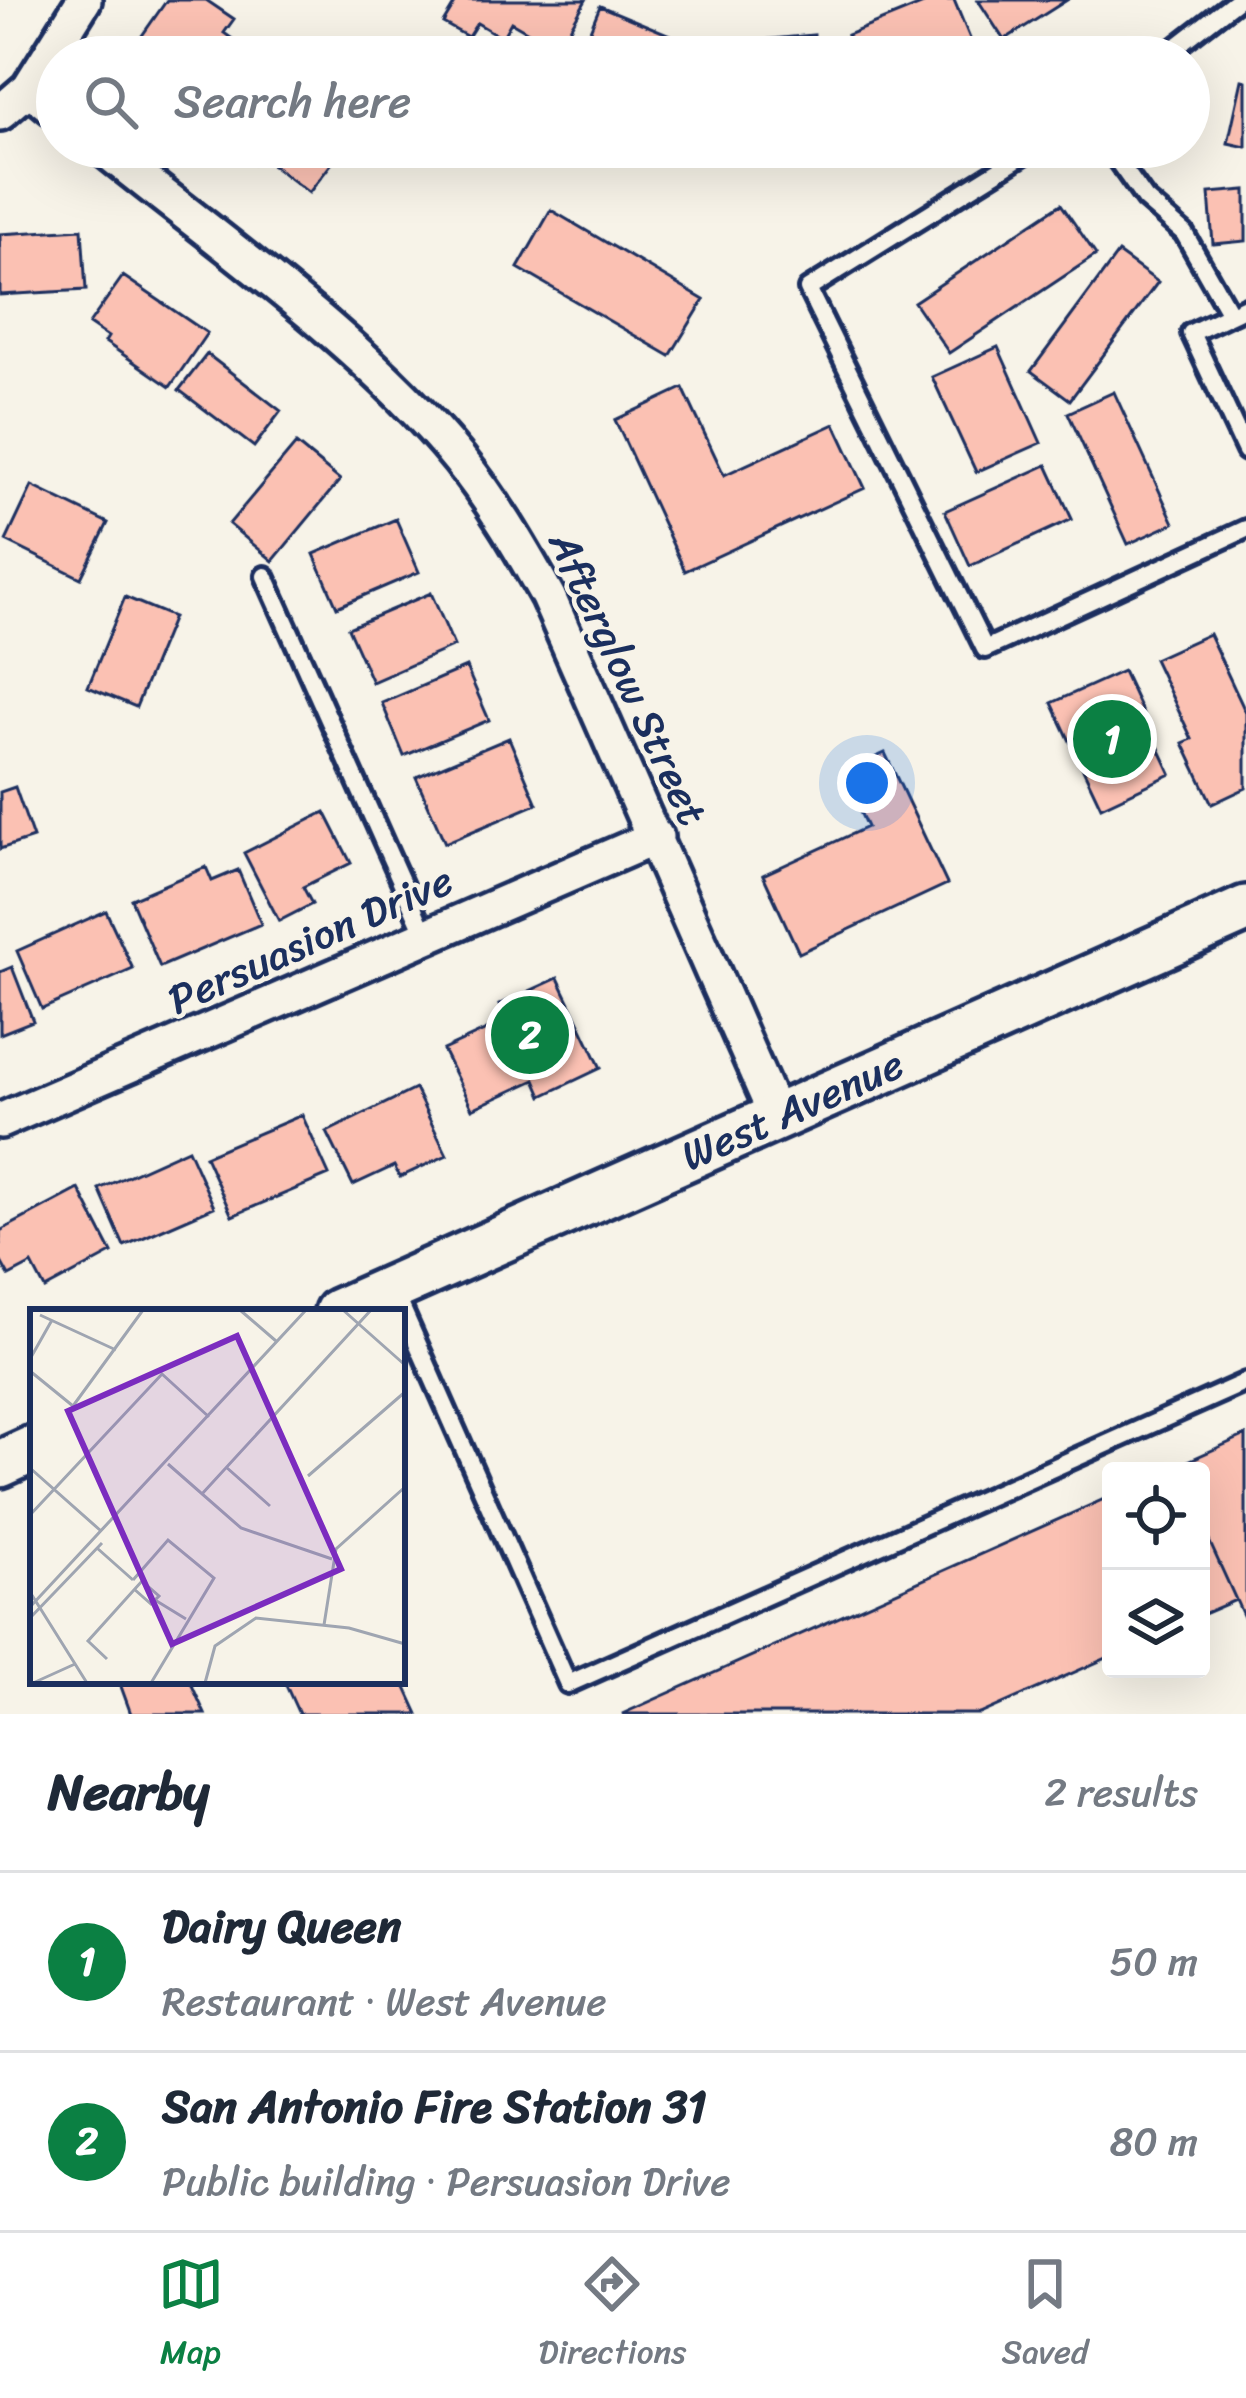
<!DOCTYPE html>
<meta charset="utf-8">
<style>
body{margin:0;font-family:Sriracha,sans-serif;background:#f6f6f7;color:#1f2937}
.controls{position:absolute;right:36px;bottom:36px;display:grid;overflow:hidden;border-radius:12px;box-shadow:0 12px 48px #0002}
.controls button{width:108px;height:108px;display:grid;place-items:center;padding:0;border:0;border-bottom:3px solid #e0e1e3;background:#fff;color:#1f2937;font:60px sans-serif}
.you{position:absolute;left:867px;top:783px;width:42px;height:42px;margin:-30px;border:9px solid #fff;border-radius:50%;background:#1a73e8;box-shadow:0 0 0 18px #1a73e833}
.badge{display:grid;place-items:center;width:78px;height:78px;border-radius:50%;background:#0b8043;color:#fff;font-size:39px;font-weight:700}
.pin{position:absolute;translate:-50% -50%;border:6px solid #fff;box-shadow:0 3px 12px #0006}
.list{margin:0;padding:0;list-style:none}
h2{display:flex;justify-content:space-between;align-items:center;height:156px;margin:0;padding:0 48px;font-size:51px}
h2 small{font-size:39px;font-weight:400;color:#747a83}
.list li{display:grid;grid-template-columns:78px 1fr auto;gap:36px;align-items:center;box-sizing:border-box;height:180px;padding:0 48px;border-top:3px solid #e0e1e3}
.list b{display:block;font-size:45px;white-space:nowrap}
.list p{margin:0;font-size:39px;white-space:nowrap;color:#747a83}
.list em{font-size:39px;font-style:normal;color:#747a83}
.icon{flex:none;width:66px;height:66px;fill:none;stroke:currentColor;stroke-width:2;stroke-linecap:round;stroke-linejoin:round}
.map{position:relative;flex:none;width:1246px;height:1714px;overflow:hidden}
.search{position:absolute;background:#fff;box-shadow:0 12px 48px #0002;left:36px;right:36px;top:36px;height:132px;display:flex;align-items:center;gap:30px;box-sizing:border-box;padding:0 42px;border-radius:66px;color:#747a83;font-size:45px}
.sheet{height:516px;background:#fff}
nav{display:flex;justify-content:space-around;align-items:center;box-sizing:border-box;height:168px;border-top:3px solid #e0e1e3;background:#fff;font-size:33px;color:#747a83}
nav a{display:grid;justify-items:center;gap:6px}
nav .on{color:#0b8043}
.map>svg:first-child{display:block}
</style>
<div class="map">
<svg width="1246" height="1714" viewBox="0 0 1246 1714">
<rect width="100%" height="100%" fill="#f7f3e8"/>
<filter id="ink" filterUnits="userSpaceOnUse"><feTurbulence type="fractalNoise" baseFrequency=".00833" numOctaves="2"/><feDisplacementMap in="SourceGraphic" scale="24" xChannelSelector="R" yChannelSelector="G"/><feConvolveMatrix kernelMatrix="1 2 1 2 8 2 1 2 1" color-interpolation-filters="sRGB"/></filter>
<g filter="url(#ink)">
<path fill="#fbc1b3" stroke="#1b2f5e" stroke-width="3" d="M167,0H206L234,19L224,33L258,57H141L132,50Z
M457,0H586L558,49L511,22L502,38L477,23L468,37L443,23Z
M933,0H954L973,46L947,57H856L847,35Z
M978,0H1067L1004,40Z
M600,6L699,47L695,57H579Z
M814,35L816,57H720L719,44Z
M1242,80L1246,81V147L1228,143Z
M233,147H339L342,150L309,193L259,155L253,163Z
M1246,190V241L1213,244L1209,193Z
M1061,204L1096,255L949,353L914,302Z
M551,210L704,300L670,356L518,268Z
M82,229L86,290L0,295V234Z
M1118,253L1158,282L1070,400L1031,371Z
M123,276L207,333L170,387L105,342L108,337L89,324Z
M998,347L1041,443L976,472L932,377Z
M207,354L281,411L254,447L179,390Z
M683,388L724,475L835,424L865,488L685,571L615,420Z
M1114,392L1174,523L1128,544L1068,413Z
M296,444L340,480L273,561L229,524Z
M1047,465L1072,519L970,566L945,511Z
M32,486L108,523L81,578L6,541Z
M396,519L419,572L337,607L314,554Z
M431,593L454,646L372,682L348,628Z
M125,597L173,617L136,707L88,687Z
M1209,634L1246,713V788L1212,804L1183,743L1192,739L1154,659Z
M466,667L489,720L404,756L382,703Z
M1123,671L1171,774L1101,807L1052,703Z
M509,738L537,804L445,843L416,777Z
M885,753L947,884L799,953L763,875L867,827L842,773Z
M15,787L33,838L0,849V792Z
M325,812L351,863L303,887L312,904L279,921L244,853Z
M206,867L212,881L238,870L261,924L160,967L131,899Z
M106,911L133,969L42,1009L17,951Z
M12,967L33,1021L0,1034V972Z
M558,978L601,1068L542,1096L535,1080L472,1109L443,1050L506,1021L499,1005Z
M415,1089L447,1155L400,1177L394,1166L353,1185L327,1132Z
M302,1115L329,1175L232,1216L205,1156Z
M188,1149L214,1207L124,1246L99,1189Z
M79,1189L112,1253L45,1289L32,1264L9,1276L0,1260V1231Z
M1246,1435V1622L1201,1523V1471H1177L1175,1467Z
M1111,1496V1656L980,1714H622Z
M1201,1523L1236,1600L1201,1615Z
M402,1679L418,1714H299L284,1681Z
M119,1681H190L205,1714H131Z"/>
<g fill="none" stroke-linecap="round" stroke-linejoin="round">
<g stroke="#1b2f5e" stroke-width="26">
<path id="service" d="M1163,57L1237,0
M1036,147L808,289L985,649L1246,529
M1108,147L1145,199L1184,233L1230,314
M1246,307L1191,333L1246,451
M265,576L426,937
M393,1288L568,1684L1246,1382"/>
</g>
<g stroke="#1b2f5e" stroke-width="42">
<path id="minor" d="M29,88L57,111
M0,113L29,88L84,0
M102,147C219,242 364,342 459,459C494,502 521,549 548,597L776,1116
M0,1121L656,837"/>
</g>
<g stroke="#1b2f5e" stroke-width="54">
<path id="secondary" d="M338,1312L1246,909
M0,1464L33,1449"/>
</g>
<use href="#service" stroke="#f7f3e8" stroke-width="16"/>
<use href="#minor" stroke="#f7f3e8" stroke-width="33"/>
<use href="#secondary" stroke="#f7f3e8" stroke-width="45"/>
</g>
</g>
<g text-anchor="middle" stroke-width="9" stroke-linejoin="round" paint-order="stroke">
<g font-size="42" fill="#1b2f5e" stroke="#f7f3e8">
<text transform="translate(629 678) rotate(65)" y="15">Afterglow Street</text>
<text transform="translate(310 939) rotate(-24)" y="15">Persuasion Drive</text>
<text transform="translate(792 1109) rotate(-24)" y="15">West Avenue</text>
</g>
</g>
<g transform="translate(30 1309)">
<rect width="375" height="375" fill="#f7f3e8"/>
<path fill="none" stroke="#9fa5b1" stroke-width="3" d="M210,1L246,32M313,1L375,56M10,6L86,41M0,50L22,11M0,62L43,97L113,1M138,155L211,219L302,250M196,158L240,197M0,159L71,222M278,167L375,83M171,186L341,1M0,206L132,65L179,108M67,239L103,271M103,271L138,231L184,269L121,374M0,283L57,374M125,291L156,310M0,298L276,1M0,309L72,234M294,316L306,240L375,178M77,350L58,332L112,272L129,287L121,295L104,280M3,374L45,355M175,374L185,337L226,309L319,319L375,335"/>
<path fill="#7b2cbf" fill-opacity="0.15" stroke="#7b2cbf" stroke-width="6" d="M207,27L311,260L142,335L38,102Z"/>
<rect width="375" height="375" fill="none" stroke="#1b2f5e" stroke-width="6"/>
</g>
</svg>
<div class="controls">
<button><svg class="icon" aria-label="locate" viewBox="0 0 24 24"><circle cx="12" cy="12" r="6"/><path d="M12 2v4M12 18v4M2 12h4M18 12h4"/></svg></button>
<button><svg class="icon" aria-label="layers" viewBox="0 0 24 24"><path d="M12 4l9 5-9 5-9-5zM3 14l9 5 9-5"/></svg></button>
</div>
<div class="you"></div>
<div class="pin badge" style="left:1112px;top:739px">1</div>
<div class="pin badge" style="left:530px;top:1035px">2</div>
<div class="search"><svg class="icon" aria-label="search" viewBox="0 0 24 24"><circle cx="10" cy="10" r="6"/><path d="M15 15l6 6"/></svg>Search here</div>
</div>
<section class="sheet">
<h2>Nearby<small>2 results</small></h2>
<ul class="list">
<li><span class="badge">1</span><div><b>Dairy Queen</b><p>Restaurant · West Avenue</p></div><em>50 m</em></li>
<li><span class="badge">2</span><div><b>San Antonio Fire Station 31</b><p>Public building · Persuasion Drive</p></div><em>80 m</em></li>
</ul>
</section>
<nav>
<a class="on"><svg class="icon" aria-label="map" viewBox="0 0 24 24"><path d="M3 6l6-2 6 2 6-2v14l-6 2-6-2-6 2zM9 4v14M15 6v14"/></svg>Map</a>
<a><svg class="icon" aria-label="directions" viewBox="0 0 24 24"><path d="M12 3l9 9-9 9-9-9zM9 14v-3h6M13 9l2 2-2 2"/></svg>Directions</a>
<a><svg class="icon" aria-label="saved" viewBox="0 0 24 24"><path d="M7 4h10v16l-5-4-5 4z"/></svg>Saved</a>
</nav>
